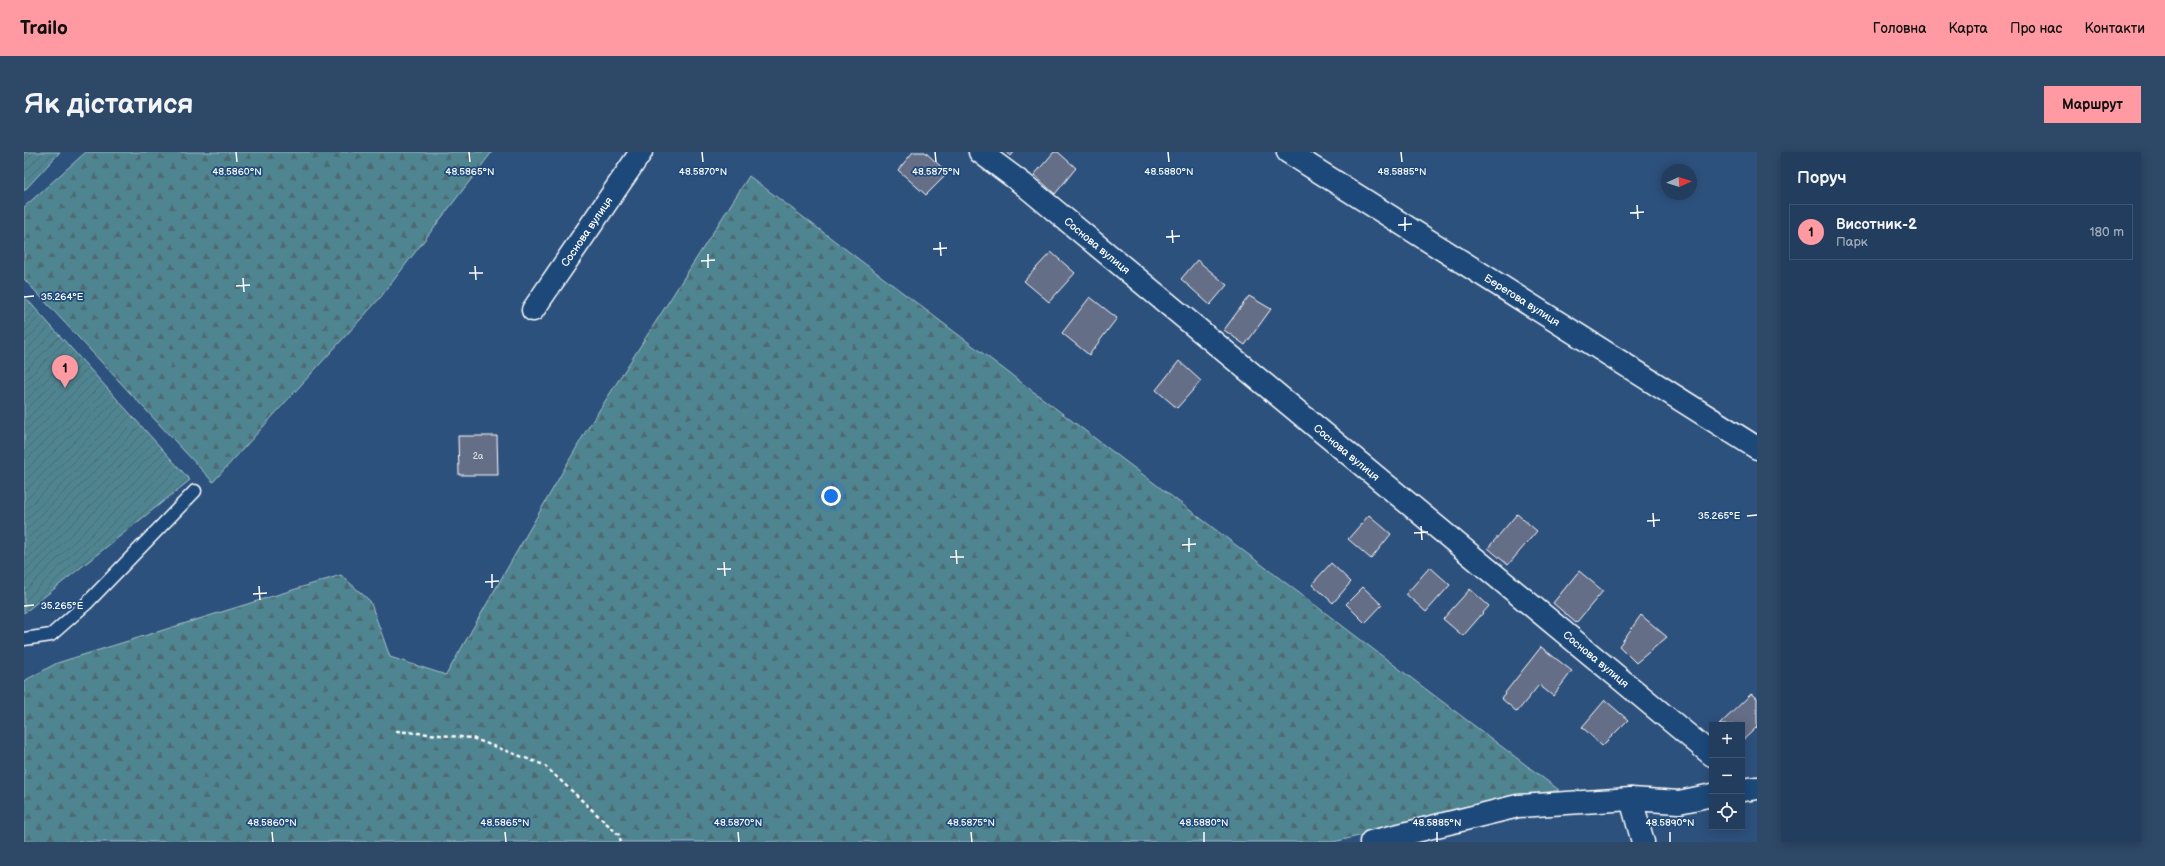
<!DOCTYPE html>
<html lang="uk">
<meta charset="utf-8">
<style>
body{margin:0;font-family:"Balsamiq Sans",sans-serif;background:#2e4867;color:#f1f3f6}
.controls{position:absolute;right:12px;bottom:12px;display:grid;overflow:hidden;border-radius:0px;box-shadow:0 2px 10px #0003}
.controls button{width:36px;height:36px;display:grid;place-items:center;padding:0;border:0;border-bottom:1px solid #3f5673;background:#223d5e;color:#f1f3f6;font:20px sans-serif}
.compass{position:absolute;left:1637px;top:12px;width:36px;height:36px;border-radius:50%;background:#223d5e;box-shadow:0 2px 10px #0003;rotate:87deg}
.you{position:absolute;left:807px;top:344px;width:14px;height:14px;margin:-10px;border:3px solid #fff;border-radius:50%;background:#1a73e8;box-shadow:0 0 0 6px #1a73e833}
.badge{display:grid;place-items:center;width:26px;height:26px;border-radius:50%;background:#ff9aa2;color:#111;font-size:13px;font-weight:700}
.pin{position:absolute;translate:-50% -33px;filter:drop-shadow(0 1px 2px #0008)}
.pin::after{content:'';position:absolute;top:21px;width:14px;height:12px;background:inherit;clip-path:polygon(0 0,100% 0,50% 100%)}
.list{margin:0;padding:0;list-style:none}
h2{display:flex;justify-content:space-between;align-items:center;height:52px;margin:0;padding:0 16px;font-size:17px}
h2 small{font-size:13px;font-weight:400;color:#a2aebc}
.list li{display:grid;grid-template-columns:26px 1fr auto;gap:12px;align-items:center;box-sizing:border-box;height:56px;margin:0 8px 8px;padding:0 8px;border:1px solid #3f5673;border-radius:0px}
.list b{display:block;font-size:15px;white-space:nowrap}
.list p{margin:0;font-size:13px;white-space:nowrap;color:#a2aebc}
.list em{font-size:13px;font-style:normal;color:#a2aebc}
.icon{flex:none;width:22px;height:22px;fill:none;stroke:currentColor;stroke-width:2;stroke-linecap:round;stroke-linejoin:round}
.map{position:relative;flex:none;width:1733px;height:690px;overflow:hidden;border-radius:0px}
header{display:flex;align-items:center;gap:24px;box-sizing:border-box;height:56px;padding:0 20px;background:#ff9aa2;color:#111}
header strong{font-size:19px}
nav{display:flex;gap:22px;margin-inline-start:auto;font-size:14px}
.intro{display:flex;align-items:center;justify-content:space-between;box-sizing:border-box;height:96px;padding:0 24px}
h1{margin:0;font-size:28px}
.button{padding:10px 18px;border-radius:0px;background:#ff9aa2;color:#111;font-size:14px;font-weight:700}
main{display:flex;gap:24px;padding:0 24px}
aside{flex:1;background:#223d5e;border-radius:0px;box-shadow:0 2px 10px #0003}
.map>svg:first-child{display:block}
</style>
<header>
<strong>Trailo</strong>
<nav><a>Головна</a><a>Карта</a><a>Про нас</a><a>Контакти</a></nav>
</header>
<div class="intro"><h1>Як дістатися</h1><a class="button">Маршрут</a></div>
<main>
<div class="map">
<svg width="1733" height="690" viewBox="0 0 1733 690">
<defs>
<pattern id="forest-firs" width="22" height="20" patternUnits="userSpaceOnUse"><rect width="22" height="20" fill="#508491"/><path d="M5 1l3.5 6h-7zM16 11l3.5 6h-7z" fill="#4e6b72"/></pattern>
<pattern id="garden-furrows" width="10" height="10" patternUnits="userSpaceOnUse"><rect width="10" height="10" fill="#508491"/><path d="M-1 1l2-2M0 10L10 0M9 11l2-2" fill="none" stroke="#4e6b72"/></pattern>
</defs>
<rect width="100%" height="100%" fill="#2d517d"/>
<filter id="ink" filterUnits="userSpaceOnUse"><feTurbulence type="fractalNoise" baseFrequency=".025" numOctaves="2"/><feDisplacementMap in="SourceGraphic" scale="8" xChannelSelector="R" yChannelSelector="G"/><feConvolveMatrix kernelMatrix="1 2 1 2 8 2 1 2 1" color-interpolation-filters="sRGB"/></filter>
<g filter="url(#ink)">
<path fill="url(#forest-firs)" stroke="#a8c2c8" d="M62,0H468L356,146L189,330L0,127V55Z
M725,24L1535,638L1309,690H0V529L33,511L317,423L346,449L366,505L422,523L562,279Z"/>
<path fill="url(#garden-furrows)" stroke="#a8c2c8" d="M0,0H36L0,39Z
M0,144L166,328L0,461Z"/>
<path fill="#656e87" stroke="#fff" d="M889,0H901L924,21L902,43L874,18Z
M982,0H990L987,4Z
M1030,0H1034L1052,16L1031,42L1010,23Z
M1027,100L1051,121L1025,150L1000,129Z
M1173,108L1203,133L1186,153L1157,127Z
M1225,144L1247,157L1221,193L1200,178Z
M1066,145L1093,166L1065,203L1038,181Z
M1155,209L1177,229L1153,256L1132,238Z
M434,284H473L474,323H435Z
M1493,362L1513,379L1484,413L1464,396Z
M1345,363L1367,382L1347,407L1324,387Z
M1307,411L1327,430L1309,451L1288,432Z
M1406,415L1426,433L1402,460L1382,442Z
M1555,419L1579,439L1552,471L1529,451Z
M1339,435L1358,453L1341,471L1322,452Z
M1446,437L1465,454L1439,484L1419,467Z
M1617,463L1643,485L1612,511L1595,494Z
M1517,495L1548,519L1529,544L1515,533L1493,560L1477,546Z
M1727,542L1733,546V575L1718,589V573H1695Z
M1581,548L1604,568L1578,594L1558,575Z"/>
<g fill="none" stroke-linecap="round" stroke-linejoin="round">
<g stroke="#fff" stroke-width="15">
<path id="service" d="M0,487L27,483L62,452L171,339"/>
</g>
<g stroke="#fff" stroke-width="25">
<g id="minor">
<path id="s1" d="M956,0L999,32L1688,603"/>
<path id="s2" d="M1264,0L1733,296"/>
<path id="s3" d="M509,158L617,0"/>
<path d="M1718,638L1733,636"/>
<path d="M1607,647L1619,690"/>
<path d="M1347,690L1494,654L1607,647L1655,650L1688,643"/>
</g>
</g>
<path stroke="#fff" stroke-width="2.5" stroke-dasharray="4 3" stroke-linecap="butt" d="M372,579L448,586L520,613L595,683L597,690"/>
<use href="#service" stroke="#1f4a7a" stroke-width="12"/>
<use href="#minor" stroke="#1f4a7a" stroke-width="22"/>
</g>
</g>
<path fill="none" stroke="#fff" stroke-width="1.5" d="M212,0L213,10M445,0L446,10M678,0L679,10M911,0L912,10M1144,0L1145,10M1377,0L1378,10M1613,53L1614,67M1606,61L1620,60M1381,65V79M1374,73L1388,72M1148,78L1149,91M1142,85L1156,84M916,90L917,104M909,97L923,96M684,102V116M677,109L691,108M451,114L452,128M445,121H459M219,126L220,140M212,134L226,133M0,145L10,144M1629,361L1630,375M1723,364L1733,363M1623,369L1636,368M1397,374L1398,388M1390,381L1404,380M1165,386V400M1158,393L1172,392M932,398L933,412M926,405H940M700,410L701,424M693,417H707M468,422V436M461,430L475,429M235,434L236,448M229,442L243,441M0,454L10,453M248,680L249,690M481,680L482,690M714,680L715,690M947,680L948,690M1180,680V690M1413,680V690M1646,680V690"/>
<g text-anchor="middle" stroke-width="3.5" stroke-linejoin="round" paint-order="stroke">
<g font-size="9" fill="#d8dbe1">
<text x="454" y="307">2а</text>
</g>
<g font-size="11" fill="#fff" stroke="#1f4a7a">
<text dy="4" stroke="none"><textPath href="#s3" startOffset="95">Соснова вулиця</textPath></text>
<text dy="4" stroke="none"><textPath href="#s1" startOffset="150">Соснова вулиця</textPath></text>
<text dy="4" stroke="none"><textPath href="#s2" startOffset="277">Берегова вулиця</textPath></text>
<text dy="4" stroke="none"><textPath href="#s1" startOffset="474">Соснова вулиця</textPath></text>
<text dy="4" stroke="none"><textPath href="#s1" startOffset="798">Соснова вулиця</textPath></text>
</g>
</g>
<g font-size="10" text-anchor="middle" fill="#fff" stroke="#1f4a7a" stroke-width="3.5" stroke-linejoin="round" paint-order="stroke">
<text x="213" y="23">48.5860°N</text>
<text x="446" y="23">48.5865°N</text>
<text x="679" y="23">48.5870°N</text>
<text x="912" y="23">48.5875°N</text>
<text x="1145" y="23">48.5880°N</text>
<text x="1378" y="23">48.5885°N</text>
<text x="38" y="148">35.264°E</text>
<text x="1695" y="367">35.265°E</text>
<text x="38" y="457">35.265°E</text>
<text x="248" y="674">48.5860°N</text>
<text x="481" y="674">48.5865°N</text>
<text x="714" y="674">48.5870°N</text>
<text x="947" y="674">48.5875°N</text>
<text x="1180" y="674">48.5880°N</text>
<text x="1413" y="674">48.5885°N</text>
<text x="1646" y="674">48.5890°N</text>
</g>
</svg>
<div class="controls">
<button>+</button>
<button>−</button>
<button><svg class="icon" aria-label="locate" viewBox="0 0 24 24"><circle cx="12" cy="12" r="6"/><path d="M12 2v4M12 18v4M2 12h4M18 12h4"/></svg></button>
</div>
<svg class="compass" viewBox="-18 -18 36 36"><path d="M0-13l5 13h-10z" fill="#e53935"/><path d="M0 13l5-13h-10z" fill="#a2aebc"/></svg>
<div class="you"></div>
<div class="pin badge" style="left:41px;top:236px">1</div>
</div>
<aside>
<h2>Поруч<small></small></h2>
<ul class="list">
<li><span class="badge">1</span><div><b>Висотник-2</b><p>Парк</p></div><em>180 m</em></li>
</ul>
</aside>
</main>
